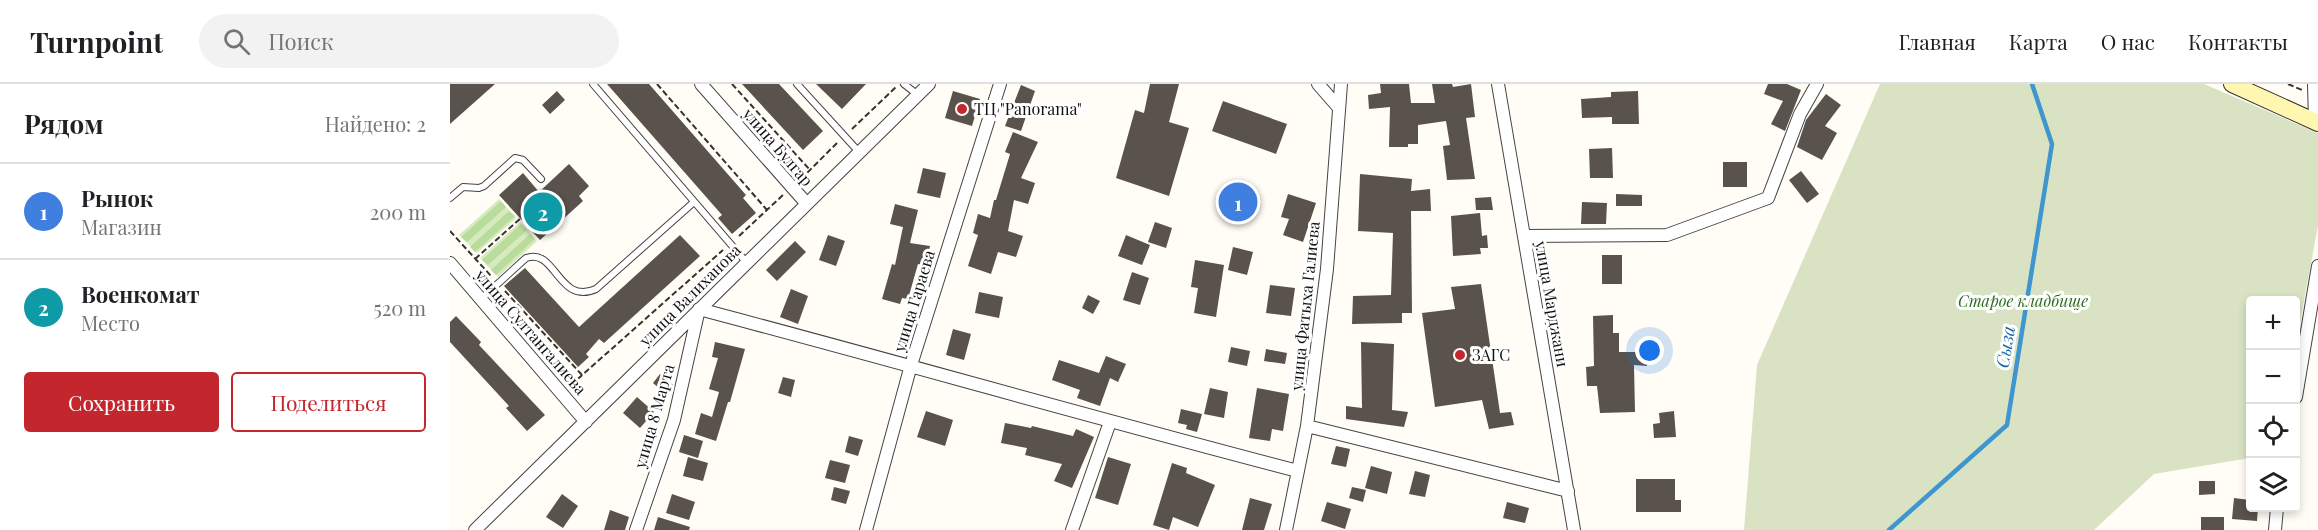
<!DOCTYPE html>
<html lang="ru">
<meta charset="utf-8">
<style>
body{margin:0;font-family:"Playfair Display",serif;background:#f2f2f2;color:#202124}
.controls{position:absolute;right:18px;bottom:18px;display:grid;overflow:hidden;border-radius:6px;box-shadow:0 3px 9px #0003}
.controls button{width:54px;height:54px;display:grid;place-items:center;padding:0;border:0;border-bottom:2px solid #e0e0e0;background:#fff;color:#202124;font:30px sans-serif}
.you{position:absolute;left:1200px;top:267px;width:21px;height:21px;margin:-15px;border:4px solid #fff;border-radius:50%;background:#1a73e8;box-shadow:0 0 0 9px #1a73e833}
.badge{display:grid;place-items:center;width:39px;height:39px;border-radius:50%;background:#c4262e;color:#fff;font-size:20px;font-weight:700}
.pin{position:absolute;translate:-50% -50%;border:3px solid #fff;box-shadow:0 2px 6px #0006}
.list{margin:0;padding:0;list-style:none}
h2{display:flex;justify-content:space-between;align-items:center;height:78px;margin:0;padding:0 24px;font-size:26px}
h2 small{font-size:20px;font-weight:400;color:#757577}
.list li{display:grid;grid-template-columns:39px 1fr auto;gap:18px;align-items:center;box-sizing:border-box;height:96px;padding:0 24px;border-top:2px solid #e0e0e0}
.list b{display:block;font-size:22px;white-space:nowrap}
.list p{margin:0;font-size:20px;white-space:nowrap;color:#757577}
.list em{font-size:20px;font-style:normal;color:#757577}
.actions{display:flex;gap:12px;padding:18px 24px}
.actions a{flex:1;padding:14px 0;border:2px solid #c4262e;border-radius:6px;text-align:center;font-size:21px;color:#c4262e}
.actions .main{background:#c4262e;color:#fff}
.icon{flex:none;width:33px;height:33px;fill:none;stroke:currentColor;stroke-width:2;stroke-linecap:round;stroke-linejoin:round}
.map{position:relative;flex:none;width:1868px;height:446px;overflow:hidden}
header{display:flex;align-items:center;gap:36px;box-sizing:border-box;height:84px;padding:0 30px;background:#fff;border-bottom:2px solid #e0e0e0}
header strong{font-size:28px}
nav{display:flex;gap:33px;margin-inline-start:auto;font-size:21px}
.search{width:420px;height:54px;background:#f2f2f2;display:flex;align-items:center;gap:15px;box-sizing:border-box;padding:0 21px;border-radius:33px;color:#757577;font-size:22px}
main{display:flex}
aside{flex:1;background:#fff}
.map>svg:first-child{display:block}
</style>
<header>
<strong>Turnpoint</strong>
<div class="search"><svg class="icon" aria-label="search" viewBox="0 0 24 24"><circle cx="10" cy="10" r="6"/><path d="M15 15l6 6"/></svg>Поиск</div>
<nav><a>Главная</a><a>Карта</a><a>О нас</a><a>Контакты</a></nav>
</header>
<main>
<aside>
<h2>Рядом<small>Найдено: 2</small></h2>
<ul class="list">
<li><span class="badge" style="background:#3f7fe0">1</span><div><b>Рынок</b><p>Магазин</p></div><em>200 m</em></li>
<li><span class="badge" style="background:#0f9aa8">2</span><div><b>Военкомат</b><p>Место</p></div><em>520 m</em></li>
</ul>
<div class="actions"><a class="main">Сохранить</a><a>Поделиться</a></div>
</aside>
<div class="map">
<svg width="1868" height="446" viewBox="0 0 1868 446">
<rect width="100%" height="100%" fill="#fffdf5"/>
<path fill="#d5ebbd" d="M49,115L66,134L27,169L9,151Z
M70,138L87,157L48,193L30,174Z"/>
<path fill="#b9dc9c" d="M51,117L56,123L17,158L11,153Z
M59,127L65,132L25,168L20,163Z
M71,140L77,146L38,181L32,176Z
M80,150L85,155L46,191L41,186Z"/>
<path fill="#d9e3c4" d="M1430,0H1754L1868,49V142L1846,259V216H1800V374L1704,390L1644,446H1294L1307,281Z"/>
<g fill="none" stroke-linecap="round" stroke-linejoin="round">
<path stroke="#3f96cf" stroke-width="4.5" d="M1439,446L1557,341L1602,60L1582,0"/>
</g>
<path fill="#5a524d" d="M0,0H45L0,40Z
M157,0H199L296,111L293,114L306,129L282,150L268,134L272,131Z
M292,0H329L373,47L353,66Z
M366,0H416L392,25Z
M700,0H729L719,38L739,44L719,112L666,94L685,26L694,29Z
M930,0H959L961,19H985L982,0H1002L1003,3L1021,0L1025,33L1016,34L1025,95L997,96L993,62L1000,61L996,37L968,41V60H958V63H939L940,23L919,25L918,11L931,9Z
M1318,0H1337L1351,6L1335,47L1321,40L1333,17L1314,10Z
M571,1L585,7L571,47L555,42Z
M107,7L115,16L100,30L92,21Z
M503,7L530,15L522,42L495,34Z
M1188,7L1189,40H1162V33L1132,34L1131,15L1161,13V8Z
M1376,10L1391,21L1375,42L1387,49L1372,76L1347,63L1356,36Z
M773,17L837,40L826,70L762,47Z
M563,48L588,58L571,94L585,99L578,120L564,116L558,147L573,152L566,173L548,168L541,190L518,182L528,151L523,149L528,130L540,134L544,116H546L560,70L555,68Z
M1162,64L1163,94H1140L1139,65Z
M1273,78H1297V103H1273Z
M119,80L139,102L129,112L133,117L90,156L49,111L73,89L89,108Z
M473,84L496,89L490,114L467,109Z
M1351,87L1369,110L1357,119L1339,96Z
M910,90L962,95L961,107L980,105L981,127H961L962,229H952V239L902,240L903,212L941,211L943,149L908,147Z
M838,110L866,119L853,158L833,151L839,135L831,133Z
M1166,110L1192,111V122H1166Z
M1041,113L1043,126H1026L1025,114Z
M1132,118L1157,119L1156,140H1131Z
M445,120L468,126L460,159L480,162L476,182L468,180L458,215L452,214L450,220L432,215L442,180L445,181L453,143L440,140Z
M1030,129L1032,152L1037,151L1038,164H1030L1031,170L1003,172L1001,132Z
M705,138L722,144L716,164L698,158Z
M230,151L250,172L154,259L149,255L136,270L139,273L128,283L54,202L75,184L129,243Z
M378,151L395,157L386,182L369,176Z
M676,151L700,161L692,181L668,172Z
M345,157L356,168L327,197L316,186Z
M783,163L803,168L797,191L778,186Z
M1152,171H1172V200H1152Z
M745,176L774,181L766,233L744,229L748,204L741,203Z
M682,188L699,194L690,221L673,216Z
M1031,200L1050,329L1061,328L1064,341L1039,345L1032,316L985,323L972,229L1005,225L1001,203Z
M820,201L845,204L841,232L816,229Z
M341,205L358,212L348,240L330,233Z
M529,208L553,213L549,234L525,229Z
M638,211L650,217L643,230L632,224Z
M1163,231V249H1169V268H1197V282L1184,281L1185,328L1150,329L1147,302H1137L1136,283L1144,282L1143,232Z
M6,232L31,258L29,261L95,331L77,347L56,324L59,322L0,258V238Z
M503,245L521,250L514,276L496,271Z
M265,258L295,265L280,318H278L266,357L245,350L251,329L262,333L269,308L259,305L268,274L262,273Z
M911,258L944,260L942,326L958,328L954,343L896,335V322L912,324Z
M781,263L800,267L797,282L778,278Z
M816,265L837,269L835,280L814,277Z
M656,272L676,280L668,298L660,294L650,322L627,314L630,306L602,296L609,276L649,289Z
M210,290L223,301L216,310L203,299Z
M333,293L345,296L341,313L328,309Z
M760,304L778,308L774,334L754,330Z
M807,304L839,310L833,347L822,345L820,357L799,354Z
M187,313L204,328L190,344L173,329Z
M731,325L752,330L747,348L736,345L737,341L728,339Z
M476,327L503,336L495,362L467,353Z
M1224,327L1226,353L1204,354L1203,340L1210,339L1209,329Z
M555,339L581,344L582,342L623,352L626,345L644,353L622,404L604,397L612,380L575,371L577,364L551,359Z
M234,351L253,357L248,374L229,368Z
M399,352L413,356L408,372L395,368Z
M886,362L900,365L896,383L881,380Z
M238,373L258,379L253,397L233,392Z
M658,373L681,380L668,421L645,414Z
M380,376L400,381L395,399L375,394Z
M722,379L737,384L736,389L765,401L748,443L723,433L719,446L703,441Z
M921,382L942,388L937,410L915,404Z
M965,387L980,391L975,413L959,410Z
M1186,395H1225V416H1231V428H1186Z
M1749,397H1765V410L1749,411Z
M384,403L400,407L396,420L381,416Z
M902,403L916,406L913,418L899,414Z
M112,410L128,422L113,444L96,433Z
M222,410L245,418L239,436L216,429Z
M800,414L822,420L814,446H792Z
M1784,414L1800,416V423H1808L1807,437L1782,435Z
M877,418L901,425L895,445L871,437Z
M1057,418L1079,424L1075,439L1053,434Z
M160,426L179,433L175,446H154Z
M208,433L240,443L239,446H204Z
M1751,433H1774V446H1751Z"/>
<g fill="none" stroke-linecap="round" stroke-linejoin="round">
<g stroke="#444" stroke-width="8">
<path id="service" d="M143,0L297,179
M347,0L409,68
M454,0L468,11
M0,114L13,103L29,104L34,102L65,74L73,76L91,95
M31,215L76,174C106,163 108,222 146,205L244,118"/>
</g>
<g stroke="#444" stroke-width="14">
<path id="minor" d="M251,0L357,120
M868,0L889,24
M1048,0L1124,446
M1864,0L1865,37
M1074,152L1217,151L1318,114L1350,30L1367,0
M0,179L136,338
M1846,313L1868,182
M857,342L1118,407
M25,446L479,0
M186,446L224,336L249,225C449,278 648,335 848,387
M416,446L461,281L550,0
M622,446L660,338
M836,446L857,342L877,185L891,0
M1825,446L1827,424"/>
</g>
<g stroke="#333" stroke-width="18">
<path id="secondary" d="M1782,0L1868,39"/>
</g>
<path stroke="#333" stroke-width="2" stroke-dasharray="6 3" stroke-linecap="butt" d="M207,0L317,126
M282,0L360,86
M1838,0L1852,6
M402,45L446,3
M351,95L387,59
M0,147L41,192
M289,152L333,111
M25,175L71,134
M55,207L132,291
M121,301L273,166"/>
<use href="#service" stroke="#fff" stroke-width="6"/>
<use href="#minor" stroke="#fff" stroke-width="12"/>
<use href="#secondary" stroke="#fff6b0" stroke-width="16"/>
</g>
<g fill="#c4262e" stroke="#fff" stroke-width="2">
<circle cx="512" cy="25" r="6"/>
<circle cx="1010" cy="271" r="6"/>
</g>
<g text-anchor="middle" stroke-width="6" stroke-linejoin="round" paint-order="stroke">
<g font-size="16" fill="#111" stroke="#fff" text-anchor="start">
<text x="524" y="31">ТЦ "Panorama"</text>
<text x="1022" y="277">ЗАГС</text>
</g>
<g font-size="16" fill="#111" stroke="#fff">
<text transform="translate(328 63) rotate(49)" y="6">улица Булгар</text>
<text transform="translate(240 211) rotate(-45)" y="6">улица Валиханова</text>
<text transform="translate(464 217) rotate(-73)" y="6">улица Гараева</text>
<text transform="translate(1102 220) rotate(80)" y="6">улица Марджани</text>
<text transform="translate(855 222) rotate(-84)" y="6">улица Фатыха Галиева</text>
<text transform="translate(81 248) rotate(49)" y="6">улица Султангалиева</text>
<text transform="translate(204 332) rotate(-74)" y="6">улица 8 Марта</text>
</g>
<g font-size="16" font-style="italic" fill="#2f6b1f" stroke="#fff">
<text x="1573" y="223">Старое кладбище</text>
</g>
<g font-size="18" font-style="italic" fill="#1768a6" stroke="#fff">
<text transform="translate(1556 263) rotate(-81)" y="6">Сыза</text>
</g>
</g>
</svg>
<div class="controls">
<button>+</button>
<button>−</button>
<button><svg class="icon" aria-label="locate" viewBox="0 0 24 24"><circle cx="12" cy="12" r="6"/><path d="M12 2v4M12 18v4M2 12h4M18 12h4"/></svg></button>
<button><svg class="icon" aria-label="layers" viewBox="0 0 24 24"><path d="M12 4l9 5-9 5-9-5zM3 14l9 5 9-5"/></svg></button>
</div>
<div class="you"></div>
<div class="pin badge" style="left:788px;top:118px;background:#3f7fe0">1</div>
<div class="pin badge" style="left:93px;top:128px;background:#0f9aa8">2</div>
</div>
</main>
